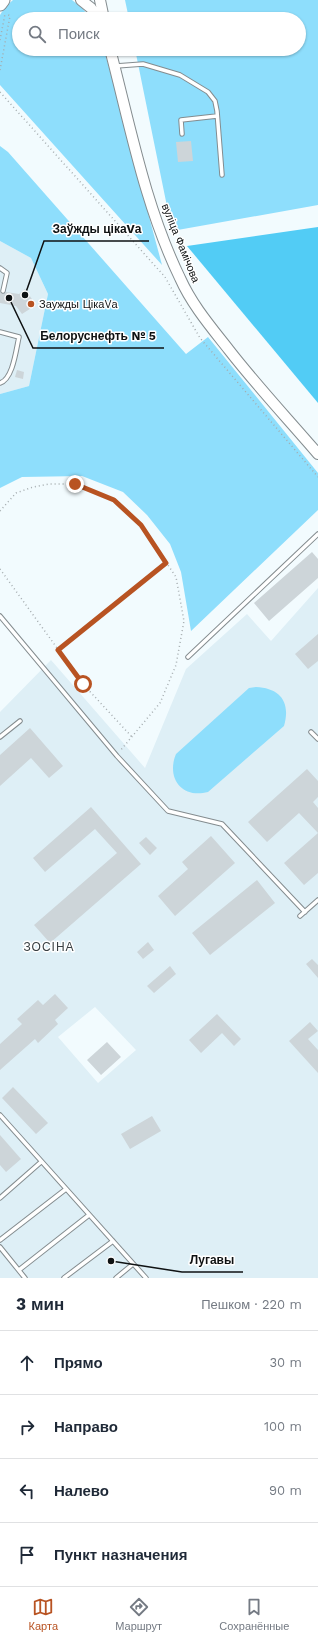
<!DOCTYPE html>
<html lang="ru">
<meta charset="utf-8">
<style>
body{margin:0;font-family:"Work Sans",sans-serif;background:#f6f6f7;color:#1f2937}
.stop{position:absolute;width:12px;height:12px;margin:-9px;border:3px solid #b85322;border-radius:50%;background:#fff}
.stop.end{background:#b85322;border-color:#fff;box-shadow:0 1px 4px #0008}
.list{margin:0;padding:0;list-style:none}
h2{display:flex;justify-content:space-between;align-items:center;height:52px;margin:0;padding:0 16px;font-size:17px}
h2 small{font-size:13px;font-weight:400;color:#747a83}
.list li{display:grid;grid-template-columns:26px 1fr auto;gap:12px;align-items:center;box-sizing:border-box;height:64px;padding:0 16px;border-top:1px solid #e0e1e3}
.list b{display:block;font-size:15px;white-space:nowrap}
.list em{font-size:13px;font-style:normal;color:#747a83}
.icon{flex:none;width:22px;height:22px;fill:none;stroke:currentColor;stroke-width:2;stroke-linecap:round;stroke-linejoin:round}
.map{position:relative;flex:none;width:318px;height:1278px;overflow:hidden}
.search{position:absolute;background:#fff;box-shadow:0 1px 3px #0004;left:12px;right:12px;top:12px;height:44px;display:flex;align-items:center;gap:10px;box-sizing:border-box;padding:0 14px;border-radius:22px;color:#747a83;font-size:15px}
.sheet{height:308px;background:#fff}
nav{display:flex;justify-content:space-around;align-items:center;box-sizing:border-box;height:56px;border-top:1px solid #e0e1e3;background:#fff;font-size:11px;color:#747a83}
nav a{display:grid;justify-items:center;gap:2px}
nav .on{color:#b85322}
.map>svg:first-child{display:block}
</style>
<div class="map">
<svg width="318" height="1278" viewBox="0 0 318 1278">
<rect width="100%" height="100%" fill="#f2fbfe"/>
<path fill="#deeff6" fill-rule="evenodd" d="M0,241L31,258L48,294L29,386L0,394Z
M318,588V1278H0V712L51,660L145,768L186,669L247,614L271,641ZM95,1007L136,1050L98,1083L58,1037Z"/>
<path fill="#8edefc" d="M13,0H72L82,8L91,19H19V49H104L162,265L0,85V15L5,7Z
M125,0H318V205L172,231L135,49H299V19H129Z
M0,146L8,152L186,354L208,337L318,473V510L191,631L181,572L170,544L147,515L123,492L82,476L22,477L0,488V394L29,386L48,294L31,258L0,241Z
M256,687C280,688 291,702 284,726L208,792C182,799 166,778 176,754L249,688Z"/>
<path fill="#52ccf5" d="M318,227V403L187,246Z"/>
<path fill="#cdd5d9" d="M191,141L193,161L178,162L176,142Z
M25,289L36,305L22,314L16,306L0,303V292L3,294L6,292L19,294Z
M17,370L24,372L23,379L15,377Z
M312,552L318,559V578L269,621L254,603Z
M318,634V661L308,669L295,654Z
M30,728L63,766L49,778L31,758L0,786V755Z
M307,769L318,781V797L313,802L318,808V873L304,885L284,863L318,833L299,813L267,842L248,822Z
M91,807L141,864L50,943L34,925L117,853L95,829L45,872L33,858Z
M211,836L235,863L175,916L158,896L188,869L182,862Z
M146,837L157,848L150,855L139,843Z
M257,880L275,903L210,955L192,933Z
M148,942L154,950L143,959L137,952Z
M312,959L318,965V978L306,964Z
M170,966L176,974L154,993L147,986Z
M55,994L68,1008L55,1020L58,1024L38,1043L35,1039L0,1070V1044L22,1024L17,1019L38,1000L43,1005Z
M217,1014L241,1039L234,1046L222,1033L201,1053L189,1040Z
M310,1022L318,1031L308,1039L318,1050V1073L289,1041Z
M107,1042L121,1057L101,1075L87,1060Z
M13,1087L48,1123L36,1134L2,1098Z
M152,1116L161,1131L130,1149L121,1134Z
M0,1135L21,1159L6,1172L0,1165Z"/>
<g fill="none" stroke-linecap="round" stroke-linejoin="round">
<g stroke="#848c8f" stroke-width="5.5">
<path id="lane" d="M116,66L143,64L180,75L208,92L215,101L217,111L222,175
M182,134L181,120L217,116
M0,268L7,273L3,291
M0,332L19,337C16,350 13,379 0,383
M0,616L117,756L168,811L222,824L305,912
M188,657L318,534
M311,732L318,739
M0,737L20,721
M300,916L318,900
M0,1115L146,1278
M0,1198L41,1162
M0,1240L66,1189
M0,1247L25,1278
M19,1270L89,1215
M64,1278L113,1241
M116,1278L133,1264"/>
</g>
<g stroke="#848c8f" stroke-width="12">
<path id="secondary" d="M81,0L91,8L98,19
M100,0L104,19
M110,49C130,125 145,206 180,278C192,305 211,327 229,350C257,386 288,419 318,454"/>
</g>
<g stroke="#848c8f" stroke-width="15">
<path id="highway" d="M0,4L3,0"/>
</g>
<path stroke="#a5acaf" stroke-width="1.5" stroke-dasharray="1 3" stroke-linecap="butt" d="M0,40L5,14
M0,70L10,16L6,13
M0,92L165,277L200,338L318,477
M0,511L16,493L33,487L49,484H75L114,500L141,525L176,577L184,621L176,665L160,703L120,751
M0,569L83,684L132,737
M58,650L166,563"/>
<use href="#lane" stroke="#fff" stroke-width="3.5"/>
<use href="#secondary" stroke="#fff" stroke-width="10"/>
<use href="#highway" stroke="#fff" stroke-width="13"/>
</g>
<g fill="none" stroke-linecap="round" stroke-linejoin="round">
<path stroke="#b85322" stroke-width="5" d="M75,484L114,500L141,525L166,563L58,650L83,684"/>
</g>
<circle fill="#b85322" stroke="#fff" stroke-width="1.5" cx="31" cy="304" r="4"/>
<g text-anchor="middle" stroke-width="3" stroke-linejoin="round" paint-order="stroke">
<g font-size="11" fill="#0f1213" stroke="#fff">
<text transform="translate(181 243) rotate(68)" y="4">вуліца Фамічова</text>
</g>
<g font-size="11" fill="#0f1213" stroke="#fff" text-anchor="start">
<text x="39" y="308">Заужды ЦікаVа</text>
</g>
<g font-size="12" letter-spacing="1" fill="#383f42" stroke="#fff">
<text x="49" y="951">ЗОСІНА</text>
</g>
</g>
<path fill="none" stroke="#0f1213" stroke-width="1.5" d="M25 295L44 241H149M9 298L33 348H164M111 1261L182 1272H243"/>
<g fill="#0f1213" stroke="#fff" stroke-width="1.5">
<circle cx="25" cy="295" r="4"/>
<circle cx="9" cy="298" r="4"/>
<circle cx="111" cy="1261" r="4"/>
</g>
<g font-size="12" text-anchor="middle" font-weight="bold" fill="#0f1213" stroke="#fff" stroke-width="3" stroke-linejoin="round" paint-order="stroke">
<text x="97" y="233">Заўжды цікаVа</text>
<text x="98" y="340">Белоруснефть № 5</text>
<text x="212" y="1264">Лугавы</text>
</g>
</svg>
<div class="stop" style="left:83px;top:684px"></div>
<div class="stop end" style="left:75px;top:484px"></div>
<div class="search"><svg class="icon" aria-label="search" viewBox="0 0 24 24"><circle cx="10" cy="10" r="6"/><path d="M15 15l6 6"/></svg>Поиск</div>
</div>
<section class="sheet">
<h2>3 мин<small>Пешком · 220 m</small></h2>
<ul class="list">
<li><svg class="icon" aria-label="ahead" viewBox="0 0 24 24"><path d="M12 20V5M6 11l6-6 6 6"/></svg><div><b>Прямо</b></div><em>30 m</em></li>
<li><svg class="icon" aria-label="right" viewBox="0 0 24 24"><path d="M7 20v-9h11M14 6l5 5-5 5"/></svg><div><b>Направо</b></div><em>100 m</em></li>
<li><svg class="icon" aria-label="left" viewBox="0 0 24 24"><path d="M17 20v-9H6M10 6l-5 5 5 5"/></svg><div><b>Налево</b></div><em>90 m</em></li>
<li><svg class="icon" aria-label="arrive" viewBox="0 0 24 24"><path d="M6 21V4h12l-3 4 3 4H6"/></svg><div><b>Пункт назначения</b></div></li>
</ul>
</section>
<nav>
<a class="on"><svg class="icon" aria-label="map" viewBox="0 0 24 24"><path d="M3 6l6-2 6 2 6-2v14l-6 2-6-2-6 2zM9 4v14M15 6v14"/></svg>Карта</a>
<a><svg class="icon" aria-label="directions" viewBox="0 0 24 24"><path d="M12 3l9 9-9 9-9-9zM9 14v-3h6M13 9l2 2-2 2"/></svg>Маршрут</a>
<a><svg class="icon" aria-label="saved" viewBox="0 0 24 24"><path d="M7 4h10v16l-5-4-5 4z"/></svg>Сохранённые</a>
</nav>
